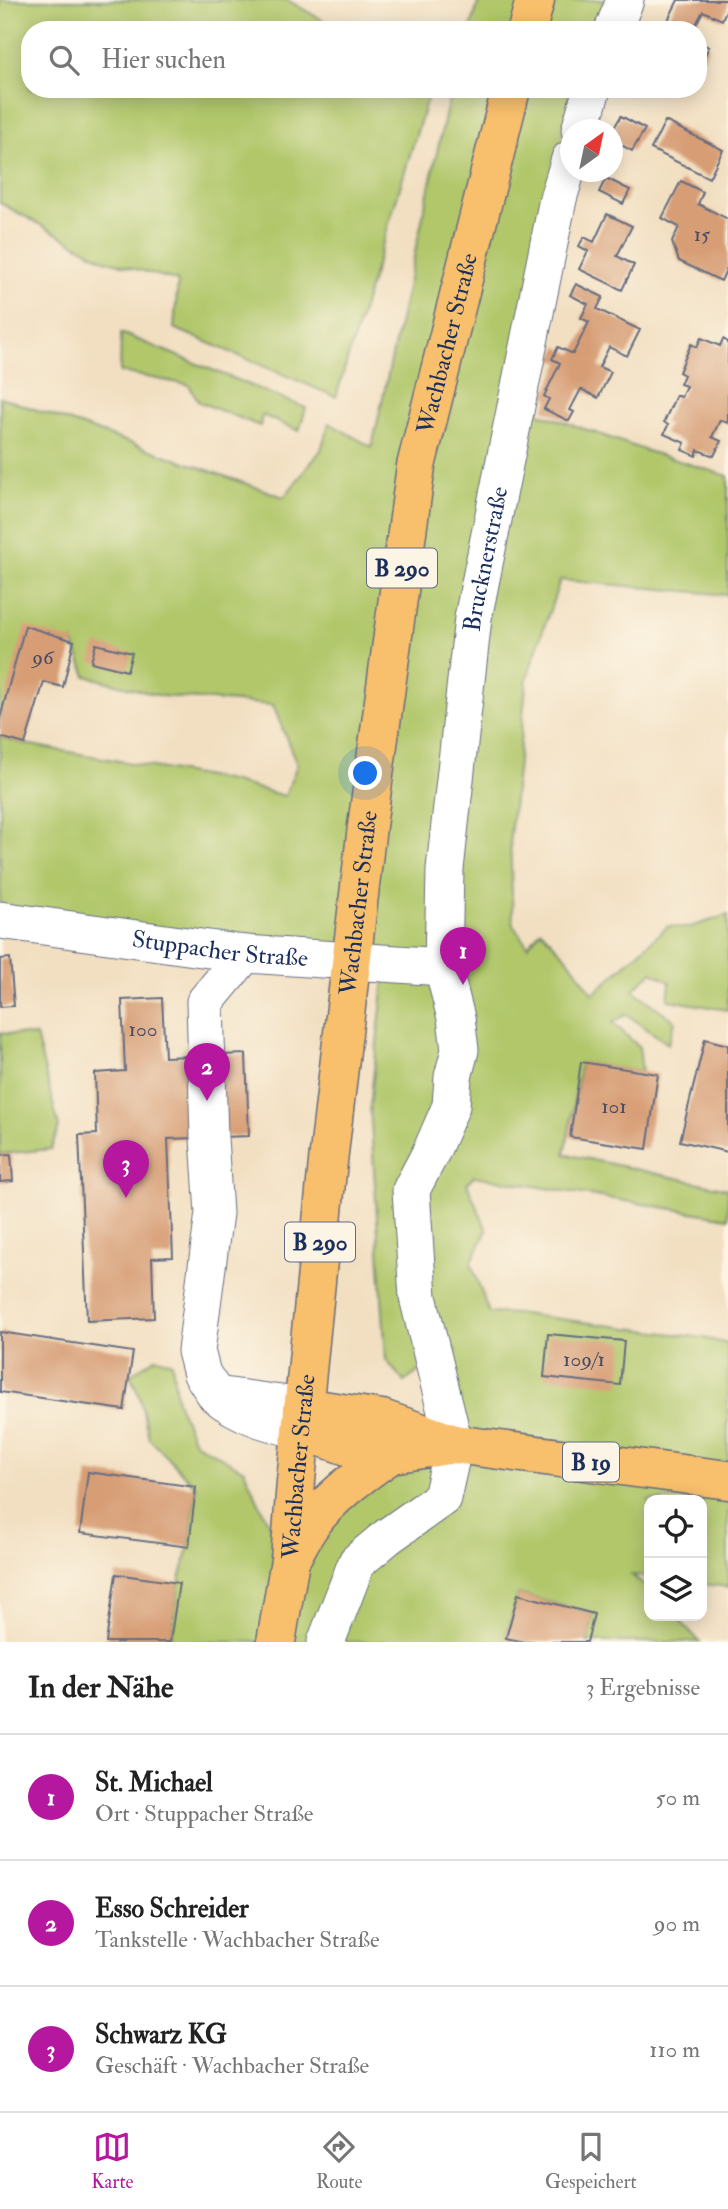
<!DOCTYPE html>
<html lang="de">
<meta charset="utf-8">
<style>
body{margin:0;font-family:"IM FELL Double Pica",serif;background:#f6f6f6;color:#222}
.controls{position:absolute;right:21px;bottom:21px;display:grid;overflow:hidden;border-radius:14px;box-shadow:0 4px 18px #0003}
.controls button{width:63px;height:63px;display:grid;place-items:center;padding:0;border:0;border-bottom:2px solid #e0e0e0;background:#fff;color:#222;font:35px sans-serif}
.compass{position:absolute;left:560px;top:119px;width:63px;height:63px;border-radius:50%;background:#fff;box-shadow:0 4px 18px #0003;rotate:33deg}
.you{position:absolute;left:366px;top:774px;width:24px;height:24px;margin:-18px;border:5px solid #fff;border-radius:50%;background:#1a73e8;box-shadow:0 0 0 10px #1a73e833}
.badge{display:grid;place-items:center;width:46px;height:46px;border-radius:50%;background:#b5179e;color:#fff;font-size:23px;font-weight:700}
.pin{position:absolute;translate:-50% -58px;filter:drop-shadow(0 2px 4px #0008)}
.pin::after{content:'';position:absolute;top:37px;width:24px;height:21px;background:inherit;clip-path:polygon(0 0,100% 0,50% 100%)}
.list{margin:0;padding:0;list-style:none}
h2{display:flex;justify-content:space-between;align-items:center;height:91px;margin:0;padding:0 28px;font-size:30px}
h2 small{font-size:23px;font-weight:400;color:#767676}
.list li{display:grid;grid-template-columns:46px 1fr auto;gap:21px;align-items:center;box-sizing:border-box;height:126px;padding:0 28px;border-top:2px solid #e0e0e0}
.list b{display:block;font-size:26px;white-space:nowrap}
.list p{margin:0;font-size:23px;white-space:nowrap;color:#767676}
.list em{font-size:23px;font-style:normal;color:#767676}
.icon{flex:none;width:38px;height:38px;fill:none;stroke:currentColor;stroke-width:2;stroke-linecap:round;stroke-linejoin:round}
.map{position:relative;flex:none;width:728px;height:1642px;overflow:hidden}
.search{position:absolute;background:#fff;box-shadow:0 4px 18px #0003;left:21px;right:21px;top:21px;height:77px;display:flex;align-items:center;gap:18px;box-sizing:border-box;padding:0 24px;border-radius:28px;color:#767676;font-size:26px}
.sheet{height:469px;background:#fff}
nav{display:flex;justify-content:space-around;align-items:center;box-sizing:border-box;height:98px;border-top:2px solid #e0e0e0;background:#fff;font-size:19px;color:#767676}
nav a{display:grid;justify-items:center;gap:4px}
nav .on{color:#b5179e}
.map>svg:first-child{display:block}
</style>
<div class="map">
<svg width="728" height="1642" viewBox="0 0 728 1642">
<rect width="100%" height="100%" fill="#fcf5e5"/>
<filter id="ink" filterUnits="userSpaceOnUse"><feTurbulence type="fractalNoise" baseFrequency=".0143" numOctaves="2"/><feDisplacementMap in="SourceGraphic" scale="14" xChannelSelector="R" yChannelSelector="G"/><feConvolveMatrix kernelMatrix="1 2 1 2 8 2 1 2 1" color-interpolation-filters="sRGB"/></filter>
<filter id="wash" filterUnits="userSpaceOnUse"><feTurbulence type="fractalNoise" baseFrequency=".00686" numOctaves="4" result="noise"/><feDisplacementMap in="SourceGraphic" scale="28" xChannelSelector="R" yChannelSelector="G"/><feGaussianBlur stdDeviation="1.57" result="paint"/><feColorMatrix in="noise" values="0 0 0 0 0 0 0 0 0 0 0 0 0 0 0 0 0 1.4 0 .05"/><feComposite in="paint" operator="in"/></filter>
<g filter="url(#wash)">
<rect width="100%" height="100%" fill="#f2dfc1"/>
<path fill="#b1c76b" stroke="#667b64" stroke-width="2" d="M0,0H287L340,30H30V89H430L336,397L174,328L178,281L105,260L0,203Z
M479,0H625L613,30H470Z
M451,89H592L516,405L647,451L728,476V595L560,580L527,678L510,836L513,925L528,946L541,930L566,956L593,994L668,926L687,928L728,915V1010L668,1000L670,982L652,972L633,990L675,1021L668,1044L626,1014L613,1023L639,1047L642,1072L581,1063L565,1154L728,1189V1218L474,1176L467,1184L487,1230L471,1263L489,1313L522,1314L704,1338L728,1344V1587L702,1584V1500H649V1577L632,1575L649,1590V1616H676L700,1642H587L594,1614L518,1594L506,1637L524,1642H170L179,1583L189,1547L196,1487L149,1438L139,1395L130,1375L156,1357L172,1363L177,1401L194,1442L244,1470L283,1555L333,1499L454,1444L433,1362L404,1382L386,1360L370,1106L386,963L0,920V737L25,744L230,781L285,796L297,765L273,705L161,696L86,676L73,641L0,718V397L284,497L321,450L329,423L372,447Z
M121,333L306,408L299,431L262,415L260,426L199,402L189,385L120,372Z
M0,1033L36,1036L59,1127L51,1149L0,1154Z"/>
<g id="blocks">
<path fill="#d79e76" d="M678,0H728V6L722,20L703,11L693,30H666L667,27L665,26Z
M698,42L709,47L698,69Z
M621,116L645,129L632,151L612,140V131Z
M665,121L723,150L709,178L651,149Z
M606,178L630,190L623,204L599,192Z
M681,181L703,192L698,204L728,219V266L721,281L679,261L672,242L679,227L662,218Z
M607,214L632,226L617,256L634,265L622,290L579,269L588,251L579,246L584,237L594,242Z
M576,284L603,297L597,309L640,330L627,356L609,347L599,367L611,372L598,398L581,389L570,410L574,412L569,421L544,409L549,399L544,396L560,363L552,359L558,347L573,354L589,322L581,318L588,304L570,295Z
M701,338L720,346L723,339L728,342V423L720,420L712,437L721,441L714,456L698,450L696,456L682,450L685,443L664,434L668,425L664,422L676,395L681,397L686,386L680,384L684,375L679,372L691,344L697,347Z
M25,626L74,641L63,687L44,682L25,744L0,737V718Z
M96,644L132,653L127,671L91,662Z
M10,958L14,1006L0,1007V959Z
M162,998L165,1057L246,1054L249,1136L168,1139L173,1257L152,1258L154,1318L87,1321L79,1135L97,1134L95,1073L125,1071L122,1000Z
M705,1039L728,1045V1152L680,1141Z
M581,1062L658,1074L647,1149L570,1137Z
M11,1154L13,1181L0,1182V1155Z
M0,1332L133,1352L124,1410L0,1392Z
M548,1334L624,1341L620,1385L544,1377Z
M88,1472L196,1487L189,1547L80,1533Z
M116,1574L179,1583L170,1642H106Z
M518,1594L594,1614L587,1642H524L506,1638Z"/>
</g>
</g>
<g filter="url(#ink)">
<use href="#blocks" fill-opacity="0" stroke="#666d81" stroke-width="2"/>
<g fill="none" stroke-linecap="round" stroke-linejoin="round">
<g stroke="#666d81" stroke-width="39">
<g id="minor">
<path d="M613,30L625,0"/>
<path d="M580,130L592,89"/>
<path id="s1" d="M0,920L245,954L443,967"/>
<path d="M216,1395L202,1374L196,1351L214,1213L209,1138L205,1002L245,954"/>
<path d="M301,1430C269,1423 241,1415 216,1395L303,1407"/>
<path id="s2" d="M326,1642L357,1562L387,1537L442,1498L454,1444L418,1297L411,1190L431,1152L451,1106L453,1077L460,1050L456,1018L443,967L445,869L473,618L558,199L570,159"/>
</g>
</g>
<g stroke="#666d81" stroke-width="41">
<g id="major">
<path d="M527,30L535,0"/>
<path d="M303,1407L382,1419L454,1444L728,1480"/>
<path d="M301,1430L350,1447L391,1454L448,1445"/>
<path d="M293,1555C298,1546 303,1535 309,1527C329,1497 361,1475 391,1454"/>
<path id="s3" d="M276,1642L290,1560L296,1481L328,1162L367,826L416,466L511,89"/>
</g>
</g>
<use href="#minor" stroke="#fff" stroke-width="37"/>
<use href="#major" stroke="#f8bf6c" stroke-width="38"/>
</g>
</g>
<g text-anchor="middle" stroke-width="5" stroke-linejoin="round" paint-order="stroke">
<g font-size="21" fill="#4a4b64">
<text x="702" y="241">15</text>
<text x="43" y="664">96</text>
<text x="143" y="1036">100</text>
<text x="614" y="1113">101</text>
<text x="584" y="1366">109/1</text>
</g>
<g fill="#fcf5e5" stroke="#5e6a86" stroke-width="2">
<rect x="367" y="548.5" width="70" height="39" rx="5"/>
<rect x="285" y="1222.5" width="70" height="39" rx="5"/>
<rect x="563" y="1442.5" width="56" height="39" rx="5"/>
</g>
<g font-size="23" font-weight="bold" fill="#1b2f5e">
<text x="402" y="576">B 290</text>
<text x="320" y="1250">B 290</text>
<text x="591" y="1470">B 19</text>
</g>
<g font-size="24" fill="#1b2f5e" stroke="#fcf5e5">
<text dy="8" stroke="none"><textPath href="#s3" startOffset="1311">Wachbacher Straße</textPath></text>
<text dy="8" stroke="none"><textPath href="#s2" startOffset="1152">Brucknerstraße</textPath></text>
<text dy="8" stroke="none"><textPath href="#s3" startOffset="744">Wachbacher Straße</textPath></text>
<text dy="8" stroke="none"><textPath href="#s1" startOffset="222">Stuppacher Straße</textPath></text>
<text dy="8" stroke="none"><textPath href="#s3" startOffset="177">Wachbacher Straße</textPath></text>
</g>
</g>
</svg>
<div class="controls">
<button><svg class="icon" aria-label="locate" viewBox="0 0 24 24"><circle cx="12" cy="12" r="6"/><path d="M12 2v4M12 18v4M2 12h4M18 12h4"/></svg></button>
<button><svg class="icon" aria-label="layers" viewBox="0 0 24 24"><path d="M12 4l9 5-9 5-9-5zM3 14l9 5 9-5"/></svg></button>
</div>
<svg class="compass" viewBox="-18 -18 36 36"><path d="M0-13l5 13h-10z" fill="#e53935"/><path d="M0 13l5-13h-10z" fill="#767676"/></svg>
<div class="you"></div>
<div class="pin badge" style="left:463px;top:985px">1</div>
<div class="pin badge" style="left:207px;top:1101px">2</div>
<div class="pin badge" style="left:126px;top:1198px">3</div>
<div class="search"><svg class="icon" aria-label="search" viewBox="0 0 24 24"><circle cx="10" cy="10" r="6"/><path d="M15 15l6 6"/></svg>Hier suchen</div>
</div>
<section class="sheet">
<h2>In der Nähe<small>3 Ergebnisse</small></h2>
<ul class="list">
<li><span class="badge">1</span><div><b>St. Michael</b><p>Ort · Stuppacher Straße</p></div><em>50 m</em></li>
<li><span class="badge">2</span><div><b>Esso Schreider</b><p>Tankstelle · Wachbacher Straße</p></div><em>90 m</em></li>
<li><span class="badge">3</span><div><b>Schwarz KG</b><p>Geschäft · Wachbacher Straße</p></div><em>110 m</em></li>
</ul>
</section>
<nav>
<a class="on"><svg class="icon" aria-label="map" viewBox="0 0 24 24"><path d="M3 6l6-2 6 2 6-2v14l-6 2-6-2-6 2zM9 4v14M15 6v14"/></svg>Karte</a>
<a><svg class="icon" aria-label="directions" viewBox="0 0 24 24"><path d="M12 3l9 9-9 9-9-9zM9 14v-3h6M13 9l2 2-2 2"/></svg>Route</a>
<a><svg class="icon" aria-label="saved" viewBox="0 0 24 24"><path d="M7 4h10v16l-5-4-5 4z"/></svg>Gespeichert</a>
</nav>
